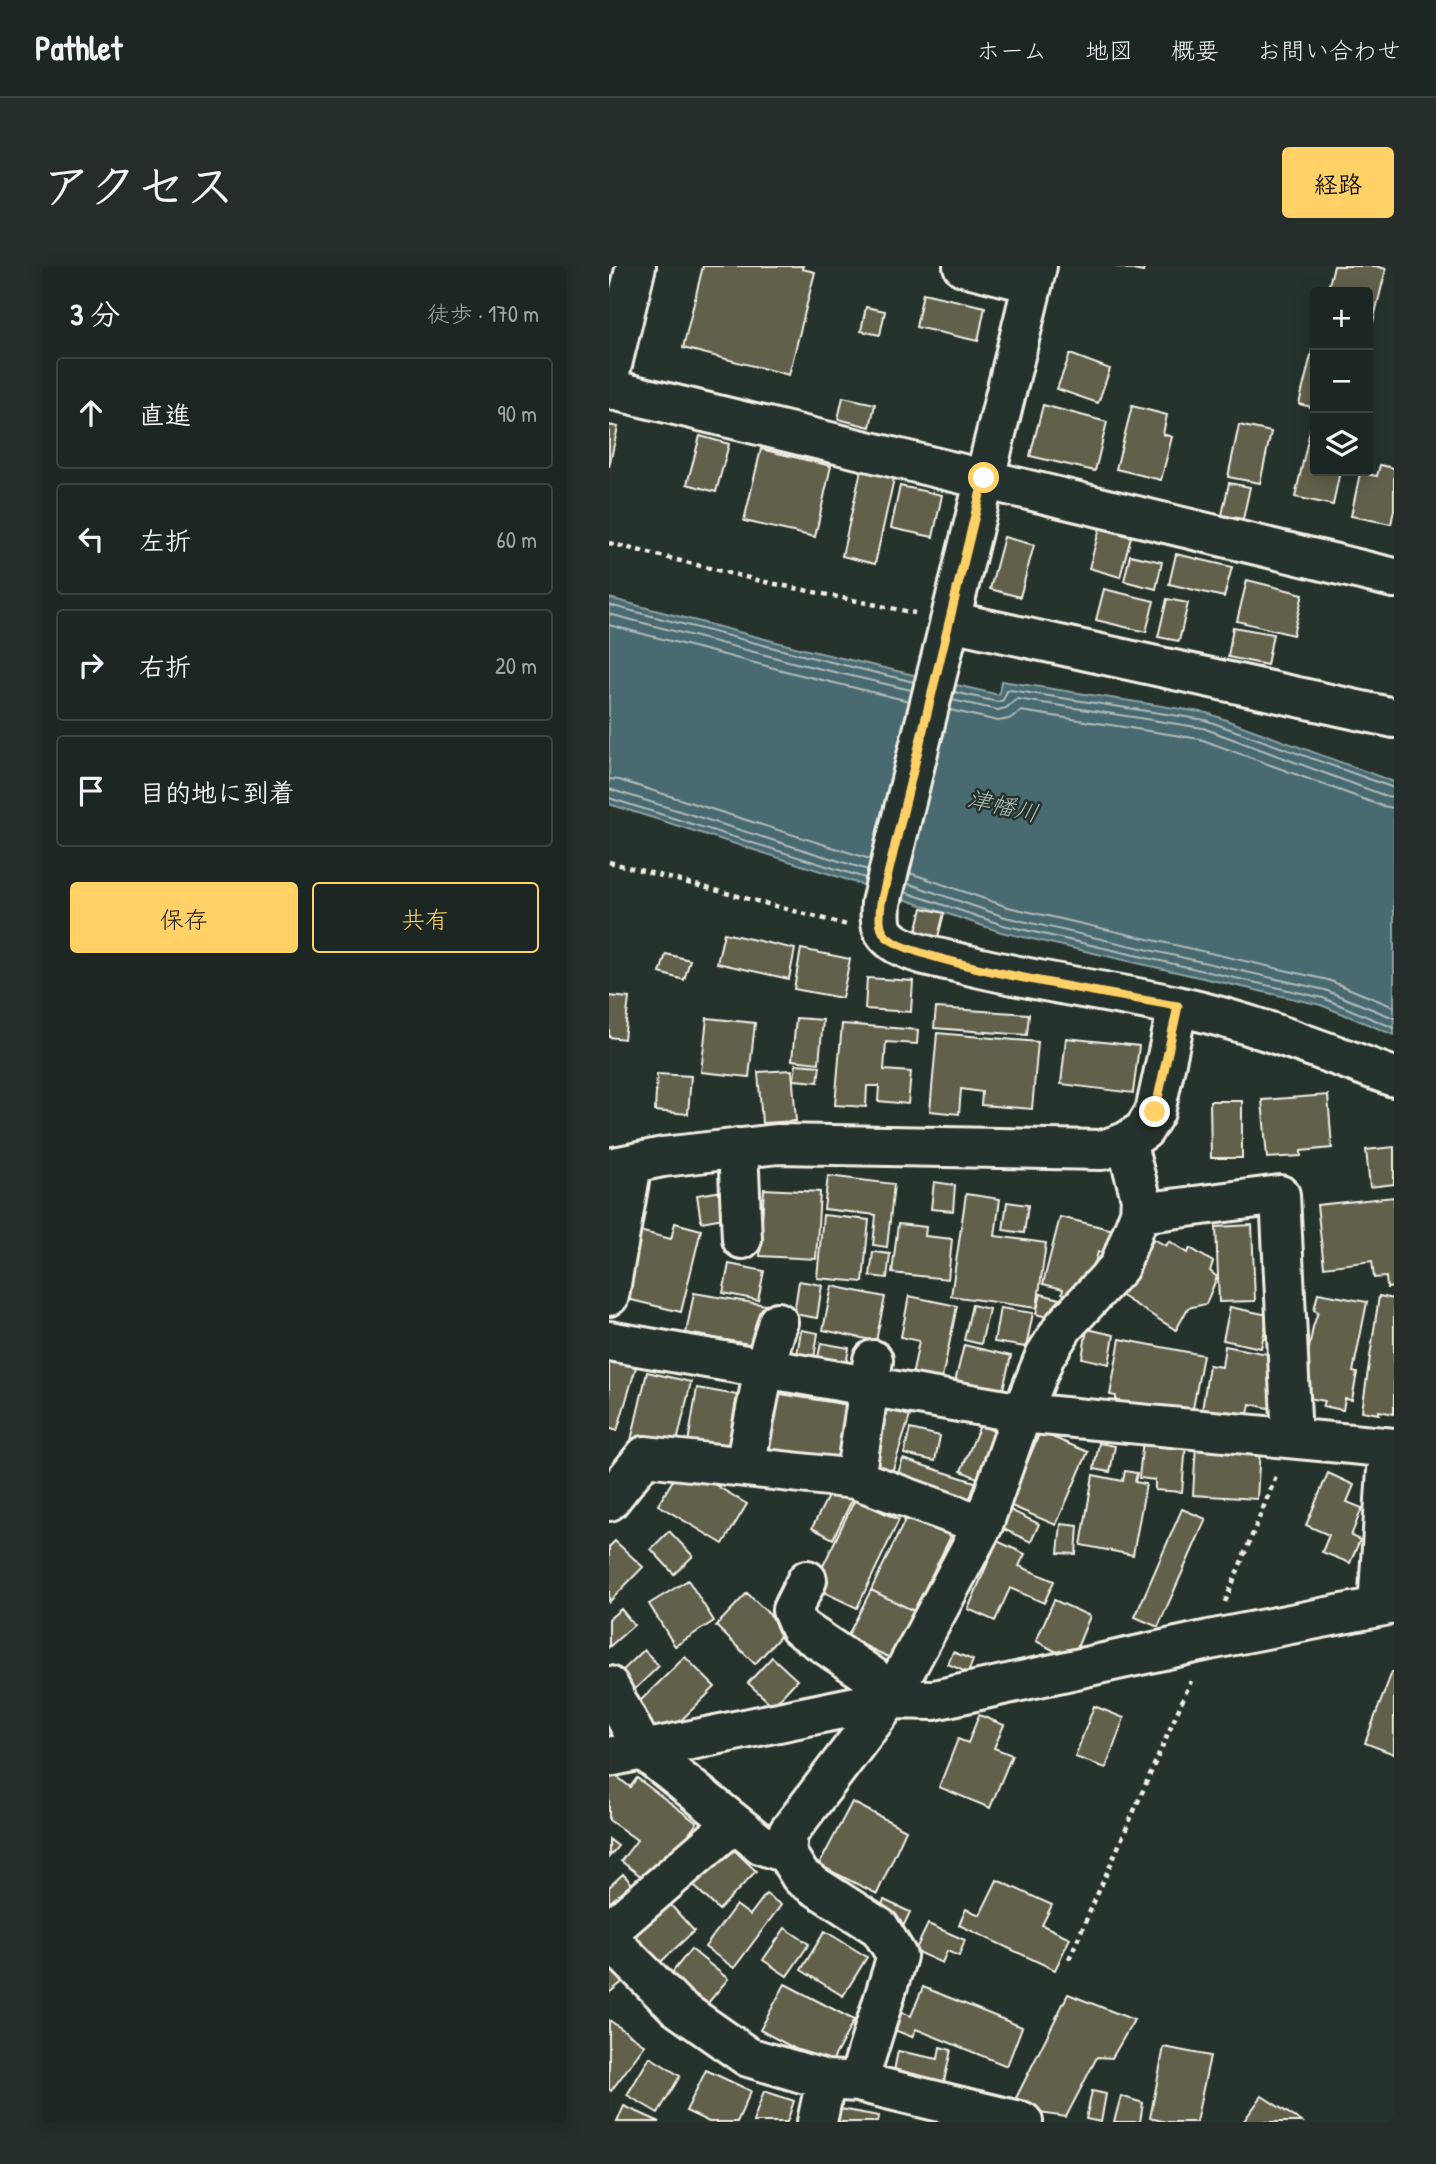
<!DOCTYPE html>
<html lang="ja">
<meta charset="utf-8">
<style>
body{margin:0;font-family:"Patrick Hand","Klee One",sans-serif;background:#252e2a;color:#f1f3f6}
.controls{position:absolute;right:21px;top:21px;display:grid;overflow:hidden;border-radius:7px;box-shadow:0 4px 18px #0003}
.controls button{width:63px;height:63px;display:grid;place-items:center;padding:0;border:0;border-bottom:2px solid #3a4340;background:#1c2622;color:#f1f3f6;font:35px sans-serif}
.stop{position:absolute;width:21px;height:21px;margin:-16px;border:5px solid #ffd166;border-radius:50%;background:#fff}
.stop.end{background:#ffd166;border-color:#fff;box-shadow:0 2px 7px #0008}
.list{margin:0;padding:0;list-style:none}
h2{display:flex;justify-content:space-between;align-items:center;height:91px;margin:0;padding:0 28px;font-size:30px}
h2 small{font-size:23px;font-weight:400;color:#a0a5a5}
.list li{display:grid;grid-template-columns:46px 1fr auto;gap:21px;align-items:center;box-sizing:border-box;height:112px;margin:0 14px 14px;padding:0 14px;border:2px solid #3a4340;border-radius:7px}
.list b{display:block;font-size:26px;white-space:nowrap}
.list em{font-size:23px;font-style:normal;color:#a0a5a5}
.actions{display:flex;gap:14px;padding:21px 28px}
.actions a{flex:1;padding:16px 0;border:2px solid #ffd166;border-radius:7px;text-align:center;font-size:24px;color:#ffd166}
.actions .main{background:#ffd166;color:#111}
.icon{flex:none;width:38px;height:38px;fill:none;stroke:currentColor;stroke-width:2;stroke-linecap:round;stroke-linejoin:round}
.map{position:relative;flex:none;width:785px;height:1856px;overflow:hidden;border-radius:7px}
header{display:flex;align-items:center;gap:42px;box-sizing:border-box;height:98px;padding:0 35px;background:#1c2622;border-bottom:2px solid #3a4340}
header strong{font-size:33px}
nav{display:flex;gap:38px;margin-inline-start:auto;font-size:24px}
.intro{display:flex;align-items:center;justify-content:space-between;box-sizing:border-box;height:168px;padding:0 42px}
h1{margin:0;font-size:49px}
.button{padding:18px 32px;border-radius:7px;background:#ffd166;color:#111;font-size:24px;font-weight:700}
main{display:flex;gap:42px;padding:0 42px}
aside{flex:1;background:#1c2622;border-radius:7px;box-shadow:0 4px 18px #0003}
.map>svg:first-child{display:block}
</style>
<header>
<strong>Pathlet</strong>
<nav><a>ホーム</a><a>地図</a><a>概要</a><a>お問い合わせ</a></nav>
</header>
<div class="intro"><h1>アクセス</h1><a class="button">経路</a></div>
<main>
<aside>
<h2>3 分<small>徒歩 · 170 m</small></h2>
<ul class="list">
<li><svg class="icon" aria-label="ahead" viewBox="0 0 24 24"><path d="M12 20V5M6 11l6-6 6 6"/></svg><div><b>直進</b></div><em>90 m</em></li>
<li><svg class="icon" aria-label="left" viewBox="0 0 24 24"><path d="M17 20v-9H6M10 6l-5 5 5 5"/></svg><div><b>左折</b></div><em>60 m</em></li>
<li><svg class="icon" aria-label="right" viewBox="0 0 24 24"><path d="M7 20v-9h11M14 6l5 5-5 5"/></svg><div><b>右折</b></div><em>20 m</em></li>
<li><svg class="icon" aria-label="arrive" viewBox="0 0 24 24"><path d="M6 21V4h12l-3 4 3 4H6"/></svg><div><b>目的地に到着</b></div></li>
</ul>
<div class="actions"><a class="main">保存</a><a>共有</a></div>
</aside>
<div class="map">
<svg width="785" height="1856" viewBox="0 0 785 1856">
<rect width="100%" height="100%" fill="#26332d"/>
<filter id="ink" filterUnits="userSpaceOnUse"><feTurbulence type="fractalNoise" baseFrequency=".0143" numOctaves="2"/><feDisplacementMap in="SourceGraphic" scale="14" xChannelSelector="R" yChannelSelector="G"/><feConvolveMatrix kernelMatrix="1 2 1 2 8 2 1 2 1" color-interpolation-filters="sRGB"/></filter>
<g filter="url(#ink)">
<path fill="#4a6b71" stroke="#8ea1a1" stroke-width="2" d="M0,332L190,382L390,429L392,415L598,447L785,516V769L712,739L392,666L224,609L0,538Z"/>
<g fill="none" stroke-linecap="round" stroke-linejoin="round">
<path stroke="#b0bbb8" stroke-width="2" d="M0,339L189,388L305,416
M0,348L187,397L302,424
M0,359L184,407L300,435
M345,426L389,436L394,434L398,425L401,424L596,454L785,522
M343,434L389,444L397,442L408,433L594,462L777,530L785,531
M341,444L389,455L400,453L412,445L591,473L773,540L785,542
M0,513L10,514L261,593
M0,523L259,604
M0,532L256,612
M301,607L399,641L719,714L785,741
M298,617L396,651L716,724L785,752
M296,626L394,659L714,732L785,762"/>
</g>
<path fill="#60604b" stroke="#f4f1e8" stroke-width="2" d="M94,0H194L193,3L206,6L180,109L74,82Z
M506,0H536L534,6Z
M725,0H766L777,3L759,76V26H718Z
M314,27L376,41L369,75L307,61Z
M257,41L276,45L271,69L252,65Z
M706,73V142L690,138Z
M461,88L501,103L489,137L448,123Z
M234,131L266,138L261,161L229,153Z
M434,139L498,156L486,205L421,190Z
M523,140L558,149L554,168L563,171L552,214L507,203Z
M703,156L706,157V205H731L724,239L686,231Z
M0,159L9,161L0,201Z
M630,159L662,166L651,217L619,211Z
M91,170L120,178L107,226L78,218Z
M152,183L222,200L206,271L135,255Z
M771,199L785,202V244L782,258L742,250L751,207L768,210Z
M253,200L286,208L266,298L233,290Z
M620,217L641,221L634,253L613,249Z
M291,220L333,229L324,271L282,262Z
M491,262L522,271L511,311L480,302Z
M395,271L425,279L411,331L381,323Z
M567,288L623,301L615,331L560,318Z
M521,289L553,296L547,323L515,315Z
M638,314L694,328L684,369L628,355Z
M495,323L545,335L537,366L487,354Z
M558,333L579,337L570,375L549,371Z
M624,361L664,368L658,399L619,391Z
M313,642L335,647L329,671L307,666Z
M115,667L186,683L180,713L108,697Z
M192,683L241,693L233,732L185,723Z
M57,688L81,694L75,714L51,707Z
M258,712L304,715L302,746L256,743Z
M0,730L20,732L15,773L0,771Z
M327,742L420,748L418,769L325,762Z
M98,752L146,757L140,811L92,806Z
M187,752L214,754L210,797L183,794Z
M233,758L309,764L308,778L277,776L275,804L302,806L299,838L269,835L270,820H258L257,841L226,839Z
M328,767L429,776L423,843L372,839L373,826L352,823L350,848L321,845Z
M457,772L530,780L524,827L452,818Z
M187,798L211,800L209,816L185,814Z
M183,804L187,855L153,857L149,806Z
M48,808L82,810L79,848L46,845Z
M719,829L723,882L692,885V890L658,892L653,834Z
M601,835H633V892H602Z
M785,881V918L761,921L757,884Z
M219,910L285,918L278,981L264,979L267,949L215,943Z
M325,916L346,919L344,945L322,943Z
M155,923L211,926L207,993L151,990Z
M114,925L120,951L92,956L88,929Z
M357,928L391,933L386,970L437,977L428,1042L342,1030Z
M785,931V1021L778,1022L777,1011L765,1012L763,995L715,1001L708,939Z
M398,936L419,939L415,967L394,964Z
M214,949L260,954L254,1016L208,1012Z
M451,951L509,965L503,989L489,986L479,1023L469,1032L453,1027L454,1023L434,1018Z
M66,957L92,964L72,1046L14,1032L30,965L62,973Z
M289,958L317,961L316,970L343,973L339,1013L283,1007Z
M643,959L646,1035L610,1036L607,961Z
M545,973L557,980L560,975L579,987L581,982L604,996L601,1005L608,1011L597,1038L579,1042L567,1064L511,1029Z
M264,986L281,988L278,1012L261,1010Z
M120,998L155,1005L149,1034L114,1027Z
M190,1015L213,1019L208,1052L185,1048Z
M223,1020L276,1031L267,1075L214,1064Z
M85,1027L157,1039L149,1080L77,1067Z
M709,1027L758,1036L744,1106L748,1107L743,1134L736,1133L734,1144L714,1140L716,1135L694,1131L693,1121L704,1061L709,1046L705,1044Z
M432,1028L458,1035L452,1055L427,1048Z
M300,1030L348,1040L330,1127L301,1121L310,1075L292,1071Z
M770,1030L785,1033V1148L770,1145V1148L753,1145Z
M363,1039L380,1043L372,1078L355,1074Z
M621,1041L659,1049L652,1082L614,1074Z
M391,1042L424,1047L417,1081L385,1076Z
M478,1063L505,1069L500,1098L473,1092Z
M192,1064L209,1067L204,1098L187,1095Z
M511,1073L594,1089L582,1153L507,1140V1130L501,1129Z
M212,1077L240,1082L235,1110L206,1105Z
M355,1079L402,1090L392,1131L345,1120Z
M616,1080L669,1090L664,1143L641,1138L638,1153L592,1151L600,1099L613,1101Z
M0,1093L27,1101L8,1165L0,1162Z
M38,1106L82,1116L65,1189L21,1179Z
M88,1122L128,1129L119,1183L79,1177Z
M159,1126L246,1140L236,1199L149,1185Z
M272,1141L301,1150L279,1219L250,1210Z
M371,1159L392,1168L373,1214L352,1205Z
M301,1163L331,1170L326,1195L295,1188Z
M431,1166L479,1186L447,1259L400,1239Z
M534,1174L577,1178L573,1226L546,1224V1214L530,1212Z
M490,1177L506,1180L501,1206L485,1203Z
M587,1178L651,1182L648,1233L584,1229Z
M294,1193L378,1220L368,1249L284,1221Z
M73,1199L138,1238L114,1278L49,1239Z
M516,1205L528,1207L526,1216L537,1218L524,1289L472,1279L484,1209L514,1215Z
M719,1207L745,1219L738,1236L753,1242L742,1270L751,1274L741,1297L713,1286L720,1269L697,1259Z
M222,1224L243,1234L224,1273L203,1262Z
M246,1233L290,1254L248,1342L204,1321Z
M399,1243L430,1258L422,1276L390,1261Z
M573,1243L597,1253L549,1361L526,1351Z
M300,1246L343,1268L305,1345L262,1324Z
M452,1258L469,1260L467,1288L449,1287Z
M60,1265L84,1290L65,1308L42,1283Z
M6,1275L34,1301L0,1336V1281Z
M388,1275L416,1288L410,1300L445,1315L435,1337L401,1322L386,1355L359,1343Z
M79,1314L105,1355L66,1380L40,1338Z
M262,1324L305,1345L281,1392L238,1371Z
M138,1327L177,1364L146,1398L107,1360Z
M445,1334L481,1350L463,1394L427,1375Z
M12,1343L25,1359L0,1381V1353Z
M35,1384L50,1400L22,1427L7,1411Z
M344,1386L364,1394L359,1407L339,1398Z
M76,1391L106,1421L54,1472L24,1442Z
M163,1391L188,1414L164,1440L139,1417Z
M783,1406H785V1488L756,1477Z
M485,1440L515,1452L497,1502L466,1491Z
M370,1449L395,1459L385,1482L403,1489L381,1542L330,1521L349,1473L359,1477Z
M0,1504L21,1521L28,1512L88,1557L59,1596L53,1592L37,1614L12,1595L28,1574L0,1554Z
M243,1536L297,1564L268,1628L210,1599Z
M0,1573L9,1580L0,1591Z
M120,1579L147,1605L110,1644L83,1618Z
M14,1608L33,1629L0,1652V1621Z
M388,1614L443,1639L433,1659L461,1672L446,1704L350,1659L357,1643L371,1649Z
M157,1628L172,1639L125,1702L96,1681L127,1639L141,1649Z
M275,1634L301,1646L293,1663L267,1652Z
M60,1637L85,1665L41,1706L16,1678Z
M319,1658L356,1674L350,1690L338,1685L333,1697L306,1685Z
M176,1662L200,1678L178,1710L154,1694Z
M216,1665L258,1691L234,1730L192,1704Z
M82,1683L119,1713L94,1743L57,1714Z
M0,1692L17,1713L0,1727Z
M176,1718L245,1754L220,1801L151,1764Z
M314,1721L413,1761L398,1800L307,1763L303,1771L275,1760L282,1743L302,1750Z
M459,1728L525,1754L503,1792L488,1791L457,1851L424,1846L407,1832Z
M0,1754L36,1779L2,1825L0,1823Z
M331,1781L342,1784L334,1820L284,1810L289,1785L329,1793Z
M555,1781L601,1790L587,1856H557L541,1852Z
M41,1791L71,1810L49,1847L18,1829Z
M97,1804L142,1825L128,1856H100L77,1845Z
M155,1825L185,1835L178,1856H144Z
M483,1825L497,1828L492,1856L477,1853Z
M512,1830L534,1837L531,1856H505Z
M653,1830L693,1856H634Z
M15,1840L51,1856H8Z
M226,1842L270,1850L269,1856H223Z"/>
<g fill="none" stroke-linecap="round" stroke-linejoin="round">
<g stroke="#f4f1e8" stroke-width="44">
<path id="minor" d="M354,0L423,17
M428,0L272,637C271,657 270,667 288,678C309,690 336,693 359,699C428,716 499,725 568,740C642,756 714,785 785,811
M0,111L27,0
M0,123L785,312
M341,355L785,452
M129,882L133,973
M0,902L54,891L169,878L493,884L517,876L535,864L546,846L569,740
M531,947L671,929L683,1172
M0,1030L23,898
M0,1075L413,1147L785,1182
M136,1200L155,1103L169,1056
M246,1213L264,1094
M0,1235L36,1190L246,1213L374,1259
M198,1314L183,1344L190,1361L264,1411L281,1433
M769,1341L778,1204L785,1197
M0,1420L34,1484L153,1579L177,1587
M0,1491L281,1433L325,1434L600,1374L785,1338
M0,1665L125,1557
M0,1673L68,1741L139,1791L217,1814L249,1816L414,1856
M249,1816L288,1690L271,1662L192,1611L177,1587L179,1567L281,1433L374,1259L413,1147L436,1090L455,1060L510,1001L531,947L532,932L517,876
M208,1856L217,1814"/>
</g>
<path stroke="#f4f1e8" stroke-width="4.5" stroke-dasharray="5 5" stroke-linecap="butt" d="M0,277L152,315L306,347
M0,596L238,659
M616,1336L668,1208
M460,1693L582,1415"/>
<use href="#minor" stroke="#26332d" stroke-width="38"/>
</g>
</g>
<g fill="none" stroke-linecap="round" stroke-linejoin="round" filter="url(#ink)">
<path stroke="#ffd166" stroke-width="9" d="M375,212L272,637C271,647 269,660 276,669C295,696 525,732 569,740L546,846"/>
</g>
<g text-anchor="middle" stroke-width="5" stroke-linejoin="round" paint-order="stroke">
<g font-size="24" font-style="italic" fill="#b0bbb8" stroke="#26332d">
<text transform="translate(394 540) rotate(13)" y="8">津幡川</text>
</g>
</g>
</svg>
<div class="controls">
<button>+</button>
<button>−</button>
<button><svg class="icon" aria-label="layers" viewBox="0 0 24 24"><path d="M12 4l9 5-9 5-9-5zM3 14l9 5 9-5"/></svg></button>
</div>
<div class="stop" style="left:375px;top:212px"></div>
<div class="stop end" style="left:546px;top:846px"></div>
</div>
</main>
